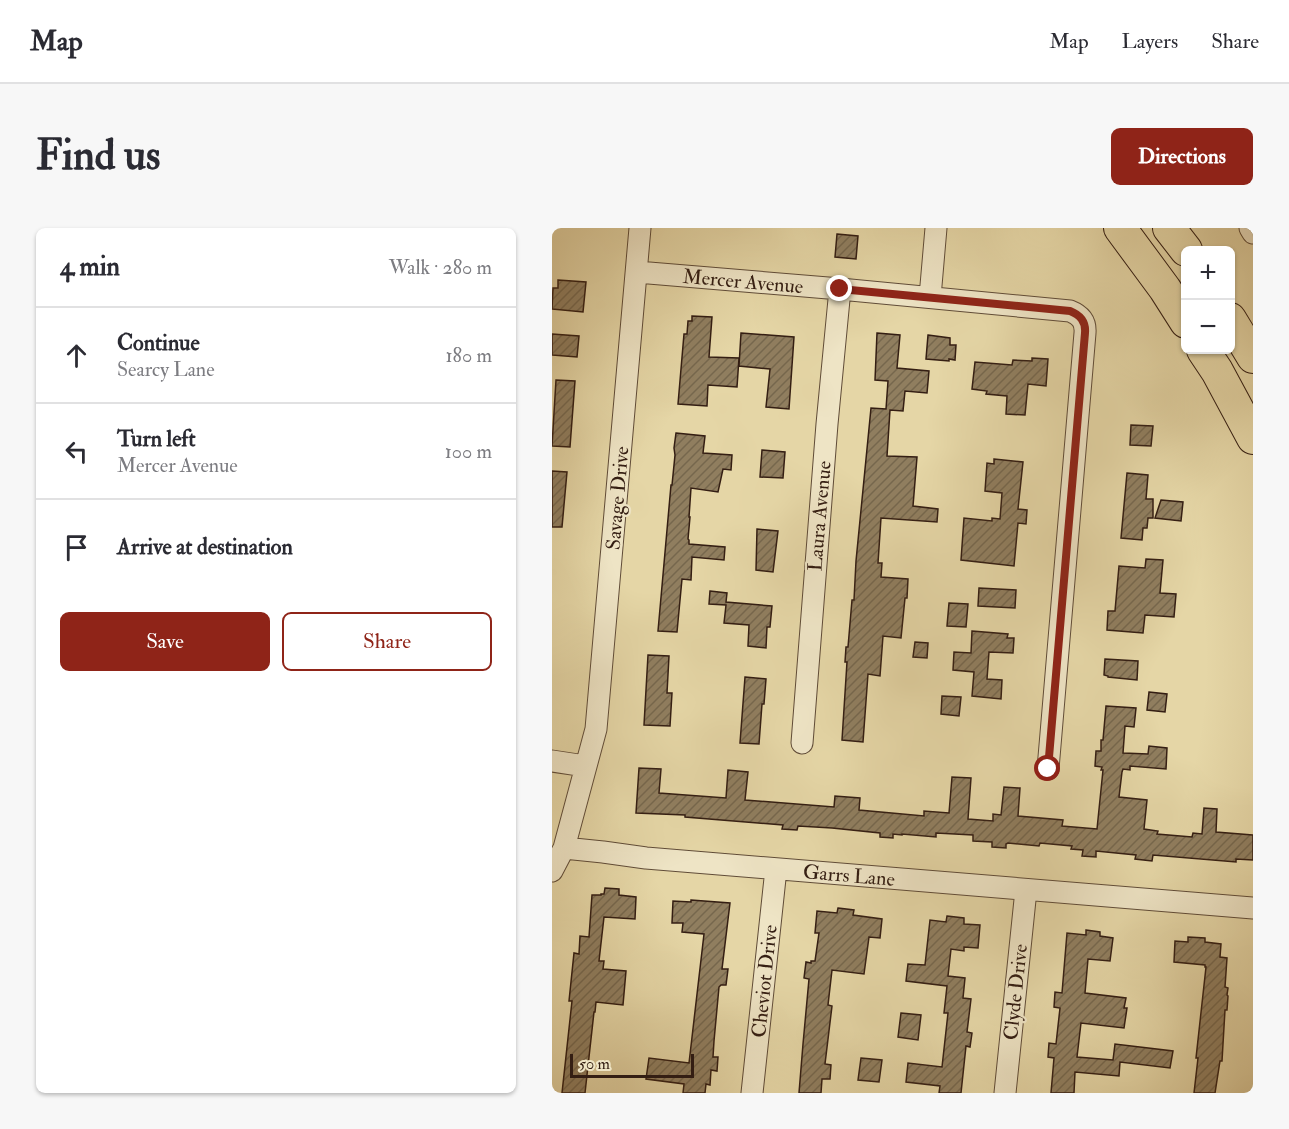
<!DOCTYPE html>
<meta charset="utf-8">
<style>
body{margin:0;font-family:"IM FELL Double Pica",serif;background:#f7f7f7;color:#2b2b33}
.controls{position:absolute;right:18px;top:18px;display:grid;overflow:hidden;border-radius:9px;box-shadow:0 2px 4px #0004}
.controls button{width:54px;height:54px;display:grid;place-items:center;padding:0;border:0;border-bottom:2px solid #e1e1e2;background:#fff;color:#2b2b33;font:30px sans-serif}
.scale{position:absolute;left:18px;bottom:15px;width:124px;box-sizing:border-box;padding-left:6px;border:3px solid #341e13;border-top:0;font-size:16px;line-height:21px;white-space:nowrap;color:#341e13;-webkit-text-stroke:4px #eee4c5;paint-order:stroke}
.stop{position:absolute;width:18px;height:18px;margin:-14px;border:4px solid #8f2418;border-radius:50%;background:#fff}
.stop.end{background:#8f2418;border-color:#fff;box-shadow:0 2px 6px #0008}
.list{margin:0;padding:0;list-style:none}
h2{display:flex;justify-content:space-between;align-items:center;height:78px;margin:0;padding:0 24px;font-size:26px}
h2 small{font-size:20px;font-weight:400;color:#7c7c81}
.list li{display:grid;grid-template-columns:39px 1fr auto;gap:18px;align-items:center;box-sizing:border-box;height:96px;padding:0 24px;border-top:2px solid #e1e1e2}
.list b{display:block;font-size:22px;white-space:nowrap}
.list p{margin:0;font-size:20px;white-space:nowrap;color:#7c7c81}
.list em{font-size:20px;font-style:normal;color:#7c7c81}
.actions{display:flex;gap:12px;padding:18px 24px}
.actions a{flex:1;padding:14px 0;border:2px solid #8f2418;border-radius:9px;text-align:center;font-size:21px;color:#8f2418}
.actions .main{background:#8f2418;color:#fff}
.icon{flex:none;width:33px;height:33px;fill:none;stroke:currentColor;stroke-width:2;stroke-linecap:round;stroke-linejoin:round}
.map{position:relative;flex:none;width:701px;height:865px;overflow:hidden;border-radius:9px}
header{display:flex;align-items:center;gap:36px;box-sizing:border-box;height:84px;padding:0 30px;background:#fff;border-bottom:2px solid #e1e1e2}
header strong{font-size:28px}
nav{display:flex;gap:33px;margin-inline-start:auto;font-size:21px}
.intro{display:flex;align-items:center;justify-content:space-between;box-sizing:border-box;height:144px;padding:0 36px}
h1{margin:0;font-size:42px}
.button{padding:15px 27px;border-radius:9px;background:#8f2418;color:#fff;font-size:21px;font-weight:700}
main{display:flex;gap:36px;padding:0 36px}
aside{flex:1;background:#fff;border-radius:9px;box-shadow:0 2px 4px #0004}
.map>svg:first-child{display:block}
</style>
<header>
<strong>Map</strong>
<nav><a>Map</a><a>Layers</a><a>Share</a></nav>
</header>
<div class="intro"><h1>Find us</h1><a class="button">Directions</a></div>
<main>
<aside>
<h2>4 min<small>Walk · 280 m</small></h2>
<ul class="list">
<li><svg class="icon" aria-label="ahead" viewBox="0 0 24 24"><path d="M12 20V5M6 11l6-6 6 6"/></svg><div><b>Continue</b><p>Searcy Lane</p></div><em>180 m</em></li>
<li><svg class="icon" aria-label="left" viewBox="0 0 24 24"><path d="M17 20v-9H6M10 6l-5 5 5 5"/></svg><div><b>Turn left</b><p>Mercer Avenue</p></div><em>100 m</em></li>
<li><svg class="icon" aria-label="arrive" viewBox="0 0 24 24"><path d="M6 21V4h12l-3 4 3 4H6"/></svg><div><b>Arrive at destination</b></div></li>
</ul>
<div class="actions"><a class="main">Save</a><a>Share</a></div>
</aside>
<div class="map">
<svg width="701" height="865" viewBox="0 0 701 865">
<defs>
<pattern id="building-hatch" width="6" height="6" patternUnits="userSpaceOnUse" patternTransform="scale(1.5)"><rect width="6" height="6" fill="#907e5f"/><path d="M-1 1l2-2M0 6l6-6M5 7l2-2" fill="none" stroke="#76674d"/></pattern>
</defs>
<rect width="100%" height="100%" fill="#e5d6a6"/>
<filter id="stains"><feTurbulence type="fractalNoise" baseFrequency=".00333" numOctaves="4"/><feColorMatrix values="0 0 0 0 .2 0 0 0 0 .09 0 0 0 0 .02 0 0 0 .5 -.17"/></filter>
<radialGradient id="worn" r=".72"><stop offset=".6" stop-color="#630" stop-opacity="0"/><stop offset="1" stop-color="#630" stop-opacity=".3"/></radialGradient>
<path fill="url(#building-hatch)" stroke="#341e13" stroke-width="1.5" d="M285,6L306,8L304,31L283,29Z
M6,52L34,54L31,84L0,81L1,60H6Z
M140,88L160,89L157,129L187,130L185,159L156,157L155,178L126,176L132,106H135L136,93H140Z
M189,105L242,109L237,181L214,179L218,141L187,138Z
M325,105L348,107L345,140L377,143L375,165L353,163L351,183L338,182L335,228L365,229L361,278L386,281L385,294L329,290L326,335H330L329,349L356,351L355,370H353L349,410L331,408L328,448L316,446L311,514L290,512L295,434H293L294,419H296L300,372H302L304,333L319,180L334,181L336,153L323,152Z
M0,106L27,108L25,129L0,127Z
M376,107L398,110V117H404L403,132L397,131V133L374,131Z
M480,130L496,131L494,158L476,156L473,187L454,186L455,168L434,166L435,163L420,161L423,134L460,137L461,132L480,133Z
M4,152L23,153L18,219L0,218Z
M579,197L601,198L599,218L578,217Z
M124,205L153,208L151,225L180,227L179,242L171,241L166,264L139,260L137,289H138L136,311L137,312V316L173,319L172,332L140,329L139,352L130,351L125,404L106,403L119,257H120L123,227L122,220Z
M210,222L233,224L231,250L208,249Z
M442,231L471,234L466,281L475,282L474,296L466,295L462,338L409,332L412,290L440,293V290L448,291L450,265L433,263L435,235L442,236Z
M0,243L15,244L10,299H0Z
M575,245L596,247L594,271H601V290H596L595,300H591L590,312L569,310Z
M609,272L631,274L629,293L603,290Z
M205,301L226,303L221,344L204,342Z
M594,331L611,332L608,365L624,366L622,389L593,387L591,405L555,402L556,383H563L567,338L593,340Z
M427,360L464,362L463,380L426,378Z
M158,363L175,365L174,374L220,378L218,399H215L214,420L196,418L197,397L172,395L174,377L157,376Z
M397,375L416,376L414,399L395,398Z
M420,403L456,406L455,410H462L461,425L437,424L435,451L450,452L449,471L420,468L422,444L401,442L402,424L419,425Z
M363,414L376,415L375,430L361,429Z
M96,427L117,428L115,465H120L118,498L92,497Z
M553,431L586,433L585,452L556,449V448L552,447Z
M193,449L214,451L212,476H210L207,516L188,515Z
M597,464L615,466L613,484L595,482Z
M390,468L409,469L407,488L389,486Z
M554,478L584,480L582,499L573,498L571,525L596,526L597,518L615,520L614,541L578,538V542L571,541L570,544L567,569L595,572L592,601L606,603L605,606L640,609L641,605L650,606L652,580L665,581L664,604L701,607V632L684,631V634L601,627L600,633L583,631L584,627L544,623V629L530,628L531,622L519,621L520,618L488,615L487,618L456,615L454,616V620L440,619V614L421,613V607L384,605V609L350,606V607L341,606V610L328,609V605L280,600L246,598L245,602L230,601L231,597L133,589V587L84,585L87,540L109,541L107,565L174,570L176,542L196,544L193,572L282,579L283,568L308,570L307,582L372,588V583L397,585L400,549L419,550L416,591L441,593V586L449,587L452,559L466,560H468L466,588L511,592L510,598L545,601L551,542H549L550,539L543,538L544,523H549V512H551Z
M53,660L67,661V667L84,669L83,691L52,689L47,733H52L51,741L74,743L71,777L44,774L43,784H42L33,865H10L20,773H17L22,725L27,726L28,708L37,709L40,667H49V666H52Z
M139,672L178,675L170,741H176L174,757H169L167,759L162,813L161,829H166L165,843L159,842L158,857L154,856L153,865H131L132,856L94,851L97,830L137,835L152,706L130,704L131,695H120L121,673L139,674Z
M286,680L302,682L301,687L330,691L328,710L317,709L312,746L280,742L276,777L280,778L273,836L279,837L278,851H270L269,865H247L251,816L257,751L252,750L254,734L259,735V733H263L267,705H263L265,683L285,685Z
M395,688L412,690V696L428,697L426,720L412,719V723L399,721L396,748L413,750L411,770L419,771L415,804L420,805L418,819L414,818L409,865H387L388,858L354,854L356,835L390,839L396,785H392L395,758L354,753L356,736L373,737L378,692L394,694Z
M534,702L548,704V708L561,710L558,733L536,731L533,765L574,770L572,780H575L572,800L529,795L525,829L561,832L563,816L621,823L618,840L568,834L567,848L523,844L522,865H499L502,830L496,829L497,815L504,816L508,780L502,779L503,764L510,765L515,705L534,707Z
M636,709L653,710V714L669,716L668,729L675,730L673,759L676,760L675,767L676,768L675,782H673L670,833H668L663,865H642L646,830H644L654,739H653V737L622,734L623,713L636,714Z
M349,785L369,787L366,812L346,809Z
M309,830L330,832L327,854L306,852Z"/>
<g fill="none" stroke-linecap="round" stroke-linejoin="round">
<g stroke="#604c38" stroke-width="23">
<path id="minor" d="M698,0L701,5
M85,44L288,61L518,83C528,87 534,93 533,105L496,541
M378,69L384,0
M250,515L275,196L288,61
M0,533L33,538
M12,620L51,624L94,630L701,680
M0,643L12,620L44,501L88,0
M200,865L224,641
M453,865L474,662"/>
</g>
<g stroke="#341e13" stroke-width="34">
<path id="highway" d="M568,0L613,61L634,94
M617,0L634,22
M678,91L701,129
M651,122L665,143L701,210"/>
</g>
<use href="#minor" stroke="#eee4c5" stroke-width="21"/>
<use href="#highway" stroke="#e5d6a6" stroke-width="32"/>
</g>
<g fill="none" stroke-linecap="round" stroke-linejoin="round">
<path stroke="#8f2418" stroke-width="8" d="M288,61L518,83C528,87 534,93 533,105L496,541"/>
</g>
<g text-anchor="middle" stroke-width="4.5" stroke-linejoin="round" paint-order="stroke">
<g font-size="20" fill="#341e13" stroke="#eee4c5">
<text transform="translate(191 53) rotate(5)" y="7">Mercer Avenue</text>
<text transform="translate(65 270) rotate(-85)" y="7">Savage Drive</text>
<text transform="translate(267 288) rotate(-85)" y="7">Laura Avenue</text>
<text transform="translate(297 647) rotate(5)" y="7">Garrs Lane</text>
<text transform="translate(212 753) rotate(-84)" y="7">Cheviot Drive</text>
<text transform="translate(463 764) rotate(-84)" y="7">Clyde Drive</text>
</g>
</g>
<rect width="100%" height="100%" filter="url(#stains)"/>
<rect width="100%" height="100%" fill="url(#worn)"/>
</svg>
<div class="controls">
<button>+</button>
<button>−</button>
</div>
<div class="scale">50 m</div>
<div class="stop" style="left:496px;top:541px"></div>
<div class="stop end" style="left:288px;top:61px"></div>
</div>
</main>
